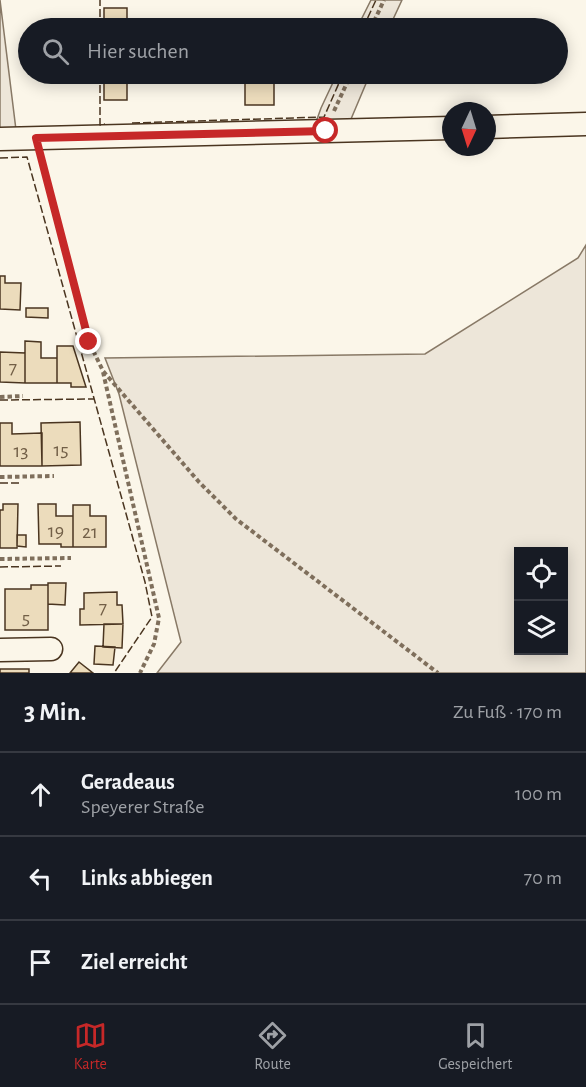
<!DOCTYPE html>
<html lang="de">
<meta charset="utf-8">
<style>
body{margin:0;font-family:"Alegreya Sans",sans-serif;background:#242831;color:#f1f3f6}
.controls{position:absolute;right:18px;bottom:18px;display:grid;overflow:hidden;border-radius:0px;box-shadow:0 3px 15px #0003}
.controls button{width:54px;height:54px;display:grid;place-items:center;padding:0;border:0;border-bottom:2px solid #363941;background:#171b24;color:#f1f3f6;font:30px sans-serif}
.compass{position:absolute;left:442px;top:102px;width:54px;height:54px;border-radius:50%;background:#171b24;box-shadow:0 3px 15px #0003;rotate:184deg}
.stop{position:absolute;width:18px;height:18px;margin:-14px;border:4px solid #c62828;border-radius:50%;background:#fff}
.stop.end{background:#c62828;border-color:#fff;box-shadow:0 2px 6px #0008}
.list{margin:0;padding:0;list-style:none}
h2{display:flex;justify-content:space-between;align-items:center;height:78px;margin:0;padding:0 24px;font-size:26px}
h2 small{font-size:20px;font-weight:400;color:#9ea1a6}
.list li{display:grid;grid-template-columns:39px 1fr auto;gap:18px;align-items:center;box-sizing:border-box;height:84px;padding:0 24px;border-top:2px solid #363941}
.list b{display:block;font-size:22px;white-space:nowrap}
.list p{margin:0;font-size:20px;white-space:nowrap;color:#9ea1a6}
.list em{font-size:20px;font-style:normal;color:#9ea1a6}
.icon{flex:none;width:33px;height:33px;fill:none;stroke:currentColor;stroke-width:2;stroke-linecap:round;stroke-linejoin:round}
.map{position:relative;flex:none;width:586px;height:673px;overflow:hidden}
.search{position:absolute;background:#171b24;box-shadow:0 3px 15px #0003;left:18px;right:18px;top:18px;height:66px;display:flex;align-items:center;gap:15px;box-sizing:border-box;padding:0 21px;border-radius:33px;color:#9ea1a6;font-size:22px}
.sheet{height:330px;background:#171b24}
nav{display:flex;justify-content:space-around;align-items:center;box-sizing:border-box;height:84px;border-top:2px solid #363941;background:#171b24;font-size:16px;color:#9ea1a6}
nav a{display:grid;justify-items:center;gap:3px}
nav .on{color:#c62828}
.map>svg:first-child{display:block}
</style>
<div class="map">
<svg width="586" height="673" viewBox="0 0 586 673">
<rect width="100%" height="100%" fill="#fbf6e9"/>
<path fill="#ede6d9" stroke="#887966" stroke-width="1.5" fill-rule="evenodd" d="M0,0L16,130H0Z
M371,0H402L389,28H357Z
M337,74H370L343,138L310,139L321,108Z
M586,245V673H157L181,642L119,394L105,358L425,354L578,258ZM518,552H564V650H518Z"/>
<path fill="#ecdcbc" stroke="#4a3520" stroke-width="1.5" d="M104,8H127V28H104Z
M104,74H127V100H104Z
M171,74H274V105H245V74Z
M0,276H5V283H21L20,310L0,309Z
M26,308H48V318L26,317Z
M25,341L41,342V358H57V383H25Z
M57,346H73L86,387H71V383H57Z
M0,352L25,353V383L0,382Z
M80,422L81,465L42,466L41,423Z
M0,423H12V434L42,433V466H0Z
M3,504H18L17,548H0V510H3Z
M38,504H56V516H73V547H61V544H39Z
M73,505H90V516H106V547H73Z
M17,535H26V547L17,546Z
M48,583H66L65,605L48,604Z
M31,585H48V630H5V589H31Z
M117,592V605H122L123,624L80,625V609H84V593Z
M104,624H123L122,648L103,647Z
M95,646L115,647L113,665L94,664Z
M79,662L93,673H70Z
M0,669H29V673H0Z"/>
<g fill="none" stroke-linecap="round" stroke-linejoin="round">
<g stroke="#4a3520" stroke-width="25">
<path id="minor" d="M487,127L586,124
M0,139L451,128
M0,650L51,649"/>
</g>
<path stroke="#7f6f5c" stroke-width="4" stroke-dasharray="4.5 3" stroke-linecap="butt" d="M371,28L384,0
M334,111L351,74
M40,156L89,342L103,371L199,482L236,519L438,673
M103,372L159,618L154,644L140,673
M0,397L23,396
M0,477L54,476
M0,559L71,558"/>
<use href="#minor" stroke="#fbf6e9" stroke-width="22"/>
<path stroke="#4a3520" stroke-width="1.5" stroke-dasharray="8 3" stroke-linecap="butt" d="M100,28V0
M363,28L376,0
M100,74V125L105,124
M132,123L324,117L343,74
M0,158L27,157L145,582L152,617L114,673
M0,400L94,399
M0,483H22
M0,567L61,566"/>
</g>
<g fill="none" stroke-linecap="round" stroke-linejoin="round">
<path stroke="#c62828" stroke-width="8" d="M89,342L36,138L326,131"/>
</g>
<g text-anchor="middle" stroke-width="4.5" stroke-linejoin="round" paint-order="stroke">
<g font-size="20" fill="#725f47">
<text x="13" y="374">7</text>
<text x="61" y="456">15</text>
<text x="21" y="457">13</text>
<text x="56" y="537">19</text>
<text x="90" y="538">21</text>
<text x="103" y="614">7</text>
<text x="26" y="624">5</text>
</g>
</g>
</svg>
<div class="controls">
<button><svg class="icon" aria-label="locate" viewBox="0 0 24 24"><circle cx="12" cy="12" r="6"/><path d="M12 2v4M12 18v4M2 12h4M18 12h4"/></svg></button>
<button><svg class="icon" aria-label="layers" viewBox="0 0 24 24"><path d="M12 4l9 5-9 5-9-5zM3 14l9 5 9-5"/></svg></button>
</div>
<svg class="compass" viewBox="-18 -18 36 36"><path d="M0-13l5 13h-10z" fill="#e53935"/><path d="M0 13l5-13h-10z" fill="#9ea1a6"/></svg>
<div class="stop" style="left:326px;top:131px"></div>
<div class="stop end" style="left:89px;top:342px"></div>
<div class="search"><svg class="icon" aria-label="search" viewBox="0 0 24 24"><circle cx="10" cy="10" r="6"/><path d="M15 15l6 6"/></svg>Hier suchen</div>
</div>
<section class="sheet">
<h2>3 Min.<small>Zu Fuß · 170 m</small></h2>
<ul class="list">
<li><svg class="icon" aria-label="ahead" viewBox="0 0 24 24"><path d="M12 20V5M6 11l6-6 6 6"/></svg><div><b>Geradeaus</b><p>Speyerer Straße</p></div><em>100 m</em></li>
<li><svg class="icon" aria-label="left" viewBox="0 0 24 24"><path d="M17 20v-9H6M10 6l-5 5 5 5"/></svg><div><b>Links abbiegen</b></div><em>70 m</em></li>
<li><svg class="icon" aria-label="arrive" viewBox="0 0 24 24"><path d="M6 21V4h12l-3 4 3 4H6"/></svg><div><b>Ziel erreicht</b></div></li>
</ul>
</section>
<nav>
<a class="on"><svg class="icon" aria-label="map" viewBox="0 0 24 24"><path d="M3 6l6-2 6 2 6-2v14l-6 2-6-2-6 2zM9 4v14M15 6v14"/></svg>Karte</a>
<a><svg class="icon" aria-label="directions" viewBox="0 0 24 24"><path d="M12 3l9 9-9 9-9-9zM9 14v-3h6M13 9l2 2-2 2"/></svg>Route</a>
<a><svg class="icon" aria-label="saved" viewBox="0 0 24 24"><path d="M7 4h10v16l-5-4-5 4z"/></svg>Gespeichert</a>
</nav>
